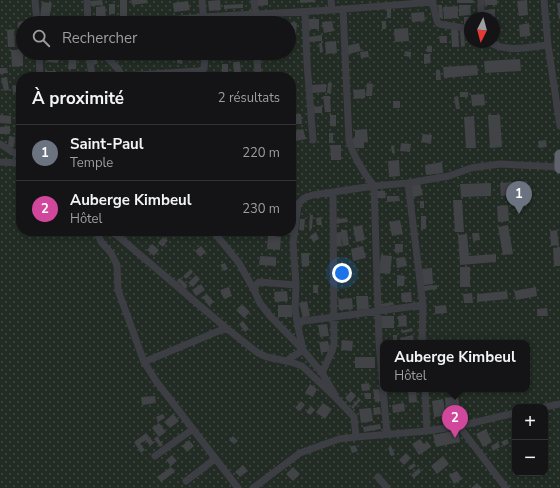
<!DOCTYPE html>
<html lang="fr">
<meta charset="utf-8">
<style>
body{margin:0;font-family:"Nunito Sans",sans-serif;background:#1d1d1f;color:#f1f3f6}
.controls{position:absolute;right:12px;bottom:12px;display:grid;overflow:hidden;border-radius:8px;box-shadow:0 2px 6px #0003}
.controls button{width:36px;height:36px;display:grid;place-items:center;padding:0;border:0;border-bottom:1px solid #333335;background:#141416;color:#f1f3f6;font:20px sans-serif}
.compass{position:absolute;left:464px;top:12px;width:36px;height:36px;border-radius:50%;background:#141416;box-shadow:0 2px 6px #0003;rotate:186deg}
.you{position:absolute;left:342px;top:273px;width:14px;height:14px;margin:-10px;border:3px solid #fff;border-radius:50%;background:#1a73e8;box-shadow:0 0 0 6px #1a73e833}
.badge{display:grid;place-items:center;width:26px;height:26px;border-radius:50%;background:#1a73e8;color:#fff;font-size:13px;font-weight:700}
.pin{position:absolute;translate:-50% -33px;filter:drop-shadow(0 1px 2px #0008)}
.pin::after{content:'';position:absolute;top:21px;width:14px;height:12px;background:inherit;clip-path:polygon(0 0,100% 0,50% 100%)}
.popup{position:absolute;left:380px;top:340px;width:150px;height:52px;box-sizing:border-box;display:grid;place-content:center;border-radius:8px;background:#141416;filter:drop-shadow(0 1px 3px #0005);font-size:13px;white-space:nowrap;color:#9d9ea1}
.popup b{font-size:15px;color:#f1f3f6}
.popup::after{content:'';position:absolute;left:50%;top:100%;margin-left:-8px;border:8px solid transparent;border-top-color:#141416}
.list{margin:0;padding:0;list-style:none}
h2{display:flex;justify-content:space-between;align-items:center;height:52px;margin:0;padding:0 16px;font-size:17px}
h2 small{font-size:13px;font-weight:400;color:#9d9ea1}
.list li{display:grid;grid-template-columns:26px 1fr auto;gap:12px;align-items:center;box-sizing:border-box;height:56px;padding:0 16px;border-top:1px solid #333335}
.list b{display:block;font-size:15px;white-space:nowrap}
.list p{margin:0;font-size:13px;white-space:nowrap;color:#9d9ea1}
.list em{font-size:13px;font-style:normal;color:#9d9ea1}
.icon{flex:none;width:22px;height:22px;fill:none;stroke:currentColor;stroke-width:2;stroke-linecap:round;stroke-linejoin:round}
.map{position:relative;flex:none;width:560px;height:488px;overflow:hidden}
.search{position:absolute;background:#141416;box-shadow:0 2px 6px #0003;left:16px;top:16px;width:280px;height:44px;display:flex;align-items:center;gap:10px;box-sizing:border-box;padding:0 14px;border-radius:22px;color:#9d9ea1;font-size:15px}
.panel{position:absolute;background:#141416;box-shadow:0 2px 6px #0003;left:16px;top:72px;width:280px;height:164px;border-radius:16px}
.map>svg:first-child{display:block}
</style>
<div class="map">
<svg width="560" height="488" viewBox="0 0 560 488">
<defs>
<pattern id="grass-dots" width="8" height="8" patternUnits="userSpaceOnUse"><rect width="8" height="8" fill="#222c24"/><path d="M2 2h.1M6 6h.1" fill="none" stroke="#3f4842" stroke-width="1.8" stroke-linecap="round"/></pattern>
</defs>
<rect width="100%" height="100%" fill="#1b1b1d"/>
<path fill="url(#grass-dots)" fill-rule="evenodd" d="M0,0H560V488H0ZM470,18H494V42H470ZM23,23H289V53H23ZM21,77H291V231H21ZM383,343H527V389H383ZM515,407H545V473H515Z"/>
<path fill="#424347" d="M102,0L103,5L91,6L90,1Z
M120,0H127V16H120Z
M131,0H147L148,3L132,5Z
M220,0L221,10L209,11L208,1Z
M257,0H268V5L257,6Z
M300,0H315L316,2L300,3Z
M457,0H473V3H457Z
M484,0H497V5H485Z
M527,0L528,15L519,16L517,1Z
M188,1L190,10L174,12L173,3Z
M42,2L52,3L49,19L40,17Z
M557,3H560V19H559Z
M109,4H115V14H109Z
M243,4V8L224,9V5Z
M438,5H442L443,18H439Z
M459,5H470L471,15L459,16Z
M105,6L106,17L96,18V7Z
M387,6H391V18H387Z
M458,6V18L444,19L443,7Z
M495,9V18H484V10Z
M424,12L425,21L412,22L411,13Z
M464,17H470V24H464Z
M308,19H319V29H308Z
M28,21V23H23V37H18V22Z
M332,21L334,31L324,33L322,22Z
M382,21H386V29H382Z
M291,22L297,23L296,35L290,34Z
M529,23L530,36L520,37L519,25Z
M408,28L409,41L395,42L394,29Z
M14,29L15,47H8L7,30Z
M458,29L459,47H452L451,30Z
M494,29H498V39L494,40Z
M464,30L465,46L461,47L460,31Z
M322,35V41L308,42V37Z
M439,36H447V43H440Z
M17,40H23V46H18Z
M336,41L337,53L326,54L325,42Z
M319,43H322L323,52L320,53Z
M359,43L361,51L348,54L346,46Z
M427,46H432V52H427Z
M11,50H23V66L12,67Z
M368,51L369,57L361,58L360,52Z
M405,51L411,52V57L404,56Z
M48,53H60L58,63L47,62Z
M69,53H77L76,69H68Z
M177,53H182V64L177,63Z
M261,53H267V60H262Z
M271,53H277L278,58L273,60Z
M424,54H430L431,63L424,64Z
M95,55L98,63L94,65L91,56Z
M520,59L521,71L485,73L484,61Z
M233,62H240L241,73H234Z
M222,64H228V76L222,77Z
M477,65L478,75L444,78L443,67Z
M0,68H7L8,73L0,74Z
M436,70H440L441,80H436Z
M45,71H56V77H45Z
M7,77L9,90L4,91L1,78Z
M328,83H332L331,94L327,93Z
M367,83L373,84L372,96H366Z
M21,84V91L13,93L12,86Z
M326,84V92L311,93V85Z
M365,89V98L354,99L353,90Z
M460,92H468V97H460Z
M484,94L485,105L472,106L471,95Z
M323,96H330L331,112H325Z
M458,96L460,109H456L454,97Z
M393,101H400V108H393Z
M322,106V113H313V107Z
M18,113H21V129H19Z
M292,114H301L302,124H292Z
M0,115L11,116V124L0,123Z
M330,115H336V126H330Z
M488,115H500L502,147L490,148Z
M474,116L476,148H466L464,117Z
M10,126V134H0V127Z
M303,129L306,139L296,141L293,131Z
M367,129L368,142H364V148H352V139H355V130Z
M329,133H333V143H329Z
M423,134L432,135L431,144L421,142Z
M9,136L15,137L14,147H8Z
M546,140L547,147L539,148L538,141Z
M401,143L411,144L410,152L400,151Z
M330,145H341V160H331Z
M394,145L395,153H392L391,146Z
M399,160L400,176L389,177L388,161Z
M442,162L443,173L426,175L425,165Z
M527,181L528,194L501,196L500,183Z
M420,183L423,195L413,197L410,185Z
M491,183V196L461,197L460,184Z
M375,191H385L386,198H376Z
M387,196H399L400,201L387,202Z
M453,200H462L464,232H455Z
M420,201H424V208H420Z
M508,205L509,221L498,222L497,206Z
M310,215H313L312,229H309Z
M421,216H426V229H421Z
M321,217L322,225H317L316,218Z
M347,218L348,222L335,224L334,219Z
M300,219H305L304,230H299Z
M400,220L403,234L392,236L389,222Z
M362,225L365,240L356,242L353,227Z
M508,225L513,254L503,255L498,227Z
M341,230H347L349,245L343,246L341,235L342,246L335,247L334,233L341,232Z
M557,230L559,245L551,246L550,231Z
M316,232L319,239L313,242L310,236Z
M472,233H479L480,240L473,241Z
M467,234L469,256L496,254V262L460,265L458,235Z
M268,235L281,237L280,250L267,249Z
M163,237L168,240L163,247L158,243Z
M152,244L159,250L154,256L147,250Z
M395,244H403V252L395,253Z
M201,246L206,252L200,257L195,251Z
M363,246L366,258L353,261L351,249Z
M560,247V266H554L553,248Z
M301,253H309V266L302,267Z
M381,255L392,256L390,274L379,273Z
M260,256L276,257V266L259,265Z
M405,257L407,266L397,268L396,258Z
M225,263L228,269L224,271L220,265Z
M460,267H470V287H460Z
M432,268L433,284L423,285L421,269Z
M191,269L193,272L186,279L183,276Z
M196,275L200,279L193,287L188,283Z
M397,275L405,276L404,286H397Z
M180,278L188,286L185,289L177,280Z
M201,284L205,290L196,296L192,290Z
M313,285H318V293H313Z
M437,285V289L422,291L421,286Z
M229,287L232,296L224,299L220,290Z
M536,287L537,296L516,300L514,291Z
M287,291L288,301L275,302L274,292Z
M507,291L508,299L477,302V294Z
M411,292L412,302H402L401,293Z
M472,293L473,303H464L463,294Z
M207,294L214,302L209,306L202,297Z
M356,296H368L369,309L357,310Z
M352,298L353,309L339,310L338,299Z
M307,301L310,316L303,318L299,303Z
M393,302L394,305L381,307L380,304Z
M242,304L250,312L244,318L236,310Z
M278,305H292V317H278Z
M446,305L447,313L435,314V306Z
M547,308L548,316H537V309Z
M406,315L407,326L399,327L398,316Z
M381,316H394V328H382Z
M243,321L249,329L245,332L239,324Z
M327,324L329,336L320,337L318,325Z
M412,328L413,331L402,333L401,331Z
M393,335H397V343H393Z
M413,335L414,341L401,343L400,338Z
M342,340L353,341L352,351L341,350Z
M328,341L330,351L321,353L319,342Z
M355,357H375V368H355Z
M369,383L370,390L362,391L361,384Z
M310,384L317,389L313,397L305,393Z
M379,389L381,401L375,402L373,390Z
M416,389L417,402L409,403L408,390Z
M351,391L356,396L350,403L345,398Z
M364,393H371V399H365Z
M155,396L156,403L142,405L141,397Z
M458,396L460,410L446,411L445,398Z
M359,398L361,400L353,409L351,407Z
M443,399L446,416L434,417L432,401Z
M301,401L305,405L300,411L295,408Z
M323,403L332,409L325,419L316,412Z
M404,403L405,411L393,413L392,405Z
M311,406L315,410L310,415L306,412Z
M380,407L381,414L374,415L373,408Z
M371,408L373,421L361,423L359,409Z
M163,414L165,418L158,422L156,417Z
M173,414L179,421L170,428L164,422Z
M159,423L166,432L159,437L152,428Z
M380,424L381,429L364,432L363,427Z
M486,429L492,442L483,447L476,434Z
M458,430L460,442L436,447L433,435Z
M146,433L154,443L150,446L146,440L140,444L145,450L141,453L134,442Z
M157,436L163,445L160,447L154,439Z
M233,436L238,441L234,444L229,440Z
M420,439L424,444L428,442L431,447L419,455L412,444Z
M507,439L509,443L504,446L501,442Z
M189,440L194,446L187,452L182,446Z
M498,442L500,447L493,451L491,446Z
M355,445L358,451L352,453L350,447Z
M391,446L395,455L391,456L388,448Z
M406,453L411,458L404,465L399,460Z
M172,455L177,461L171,466L166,460Z
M443,456L449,464L437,474L431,466Z
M414,463L416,466L410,470L408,468Z
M243,465L248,471L240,477L235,472Z
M171,467L175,472L161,482L157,477Z
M293,467L300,474L293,481L286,474Z
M419,468L421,472L414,478L411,475Z
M457,471L462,479L454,484L449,475Z
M477,483L482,488H471Z"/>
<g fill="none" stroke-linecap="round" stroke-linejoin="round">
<path stroke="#3d3e44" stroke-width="7" d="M35,0L37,23
M87,0L88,23
M202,0L204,23
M254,0L256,23
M331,0L332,10
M432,0L437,21L439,24L470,29
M481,0V18
M544,0L548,45L560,126
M343,9L349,141C354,158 363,172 374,186L379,343L387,434
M305,12L307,63L313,140
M136,23L203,17L332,10L433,2
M489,42C507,53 528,47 548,45
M39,53L40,77
M89,53L92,77
M103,53L118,69L123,77
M257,53L258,77
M122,76L199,71L204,69L205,53
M0,144L21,157
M0,162L21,163
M408,183L423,305L422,343
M96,231L102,243L111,253L117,265L118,290L144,362L156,381L238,488
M109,231L118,236L226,328L258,353L267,357L291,362L302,366L337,399L354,417L356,437L427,431L459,426L506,488
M213,231L239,263L254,290L260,303L270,316L303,350L322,373L334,393
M118,236L126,231
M254,290L256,285L259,282L296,285
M297,322L295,308L296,285L293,243L298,204L304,198L313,195L374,186L408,183L449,176L471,168L485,166L500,164L560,167
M286,361L303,350L297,322L423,305
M144,362L226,328
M322,373L332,351L334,344L333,192
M425,389L427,431
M545,407L560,404
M459,426L515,413
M155,456L193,429
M378,477L387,488
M186,481L215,459
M253,488L300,453L339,439L356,437"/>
<path stroke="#5f626b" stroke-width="11" d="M560,155V168"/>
</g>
</svg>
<div class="controls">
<button>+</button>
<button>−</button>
</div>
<svg class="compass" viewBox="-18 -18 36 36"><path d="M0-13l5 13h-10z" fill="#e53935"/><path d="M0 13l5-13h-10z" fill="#9d9ea1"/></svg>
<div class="you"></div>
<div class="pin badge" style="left:519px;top:214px;background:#6b7280">1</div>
<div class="pin badge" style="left:455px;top:438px;background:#d1479c">2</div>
<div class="popup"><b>Auberge Kimbeul</b>Hôtel</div>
<div class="search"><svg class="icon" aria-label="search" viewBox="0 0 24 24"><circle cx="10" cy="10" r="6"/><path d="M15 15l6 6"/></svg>Rechercher</div>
<section class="panel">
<h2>À proximité<small>2 résultats</small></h2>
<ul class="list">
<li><span class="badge" style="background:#6b7280">1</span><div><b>Saint-Paul</b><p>Temple</p></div><em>220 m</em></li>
<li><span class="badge" style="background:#d1479c">2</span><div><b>Auberge Kimbeul</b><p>Hôtel</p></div><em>230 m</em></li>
</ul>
</section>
</div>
